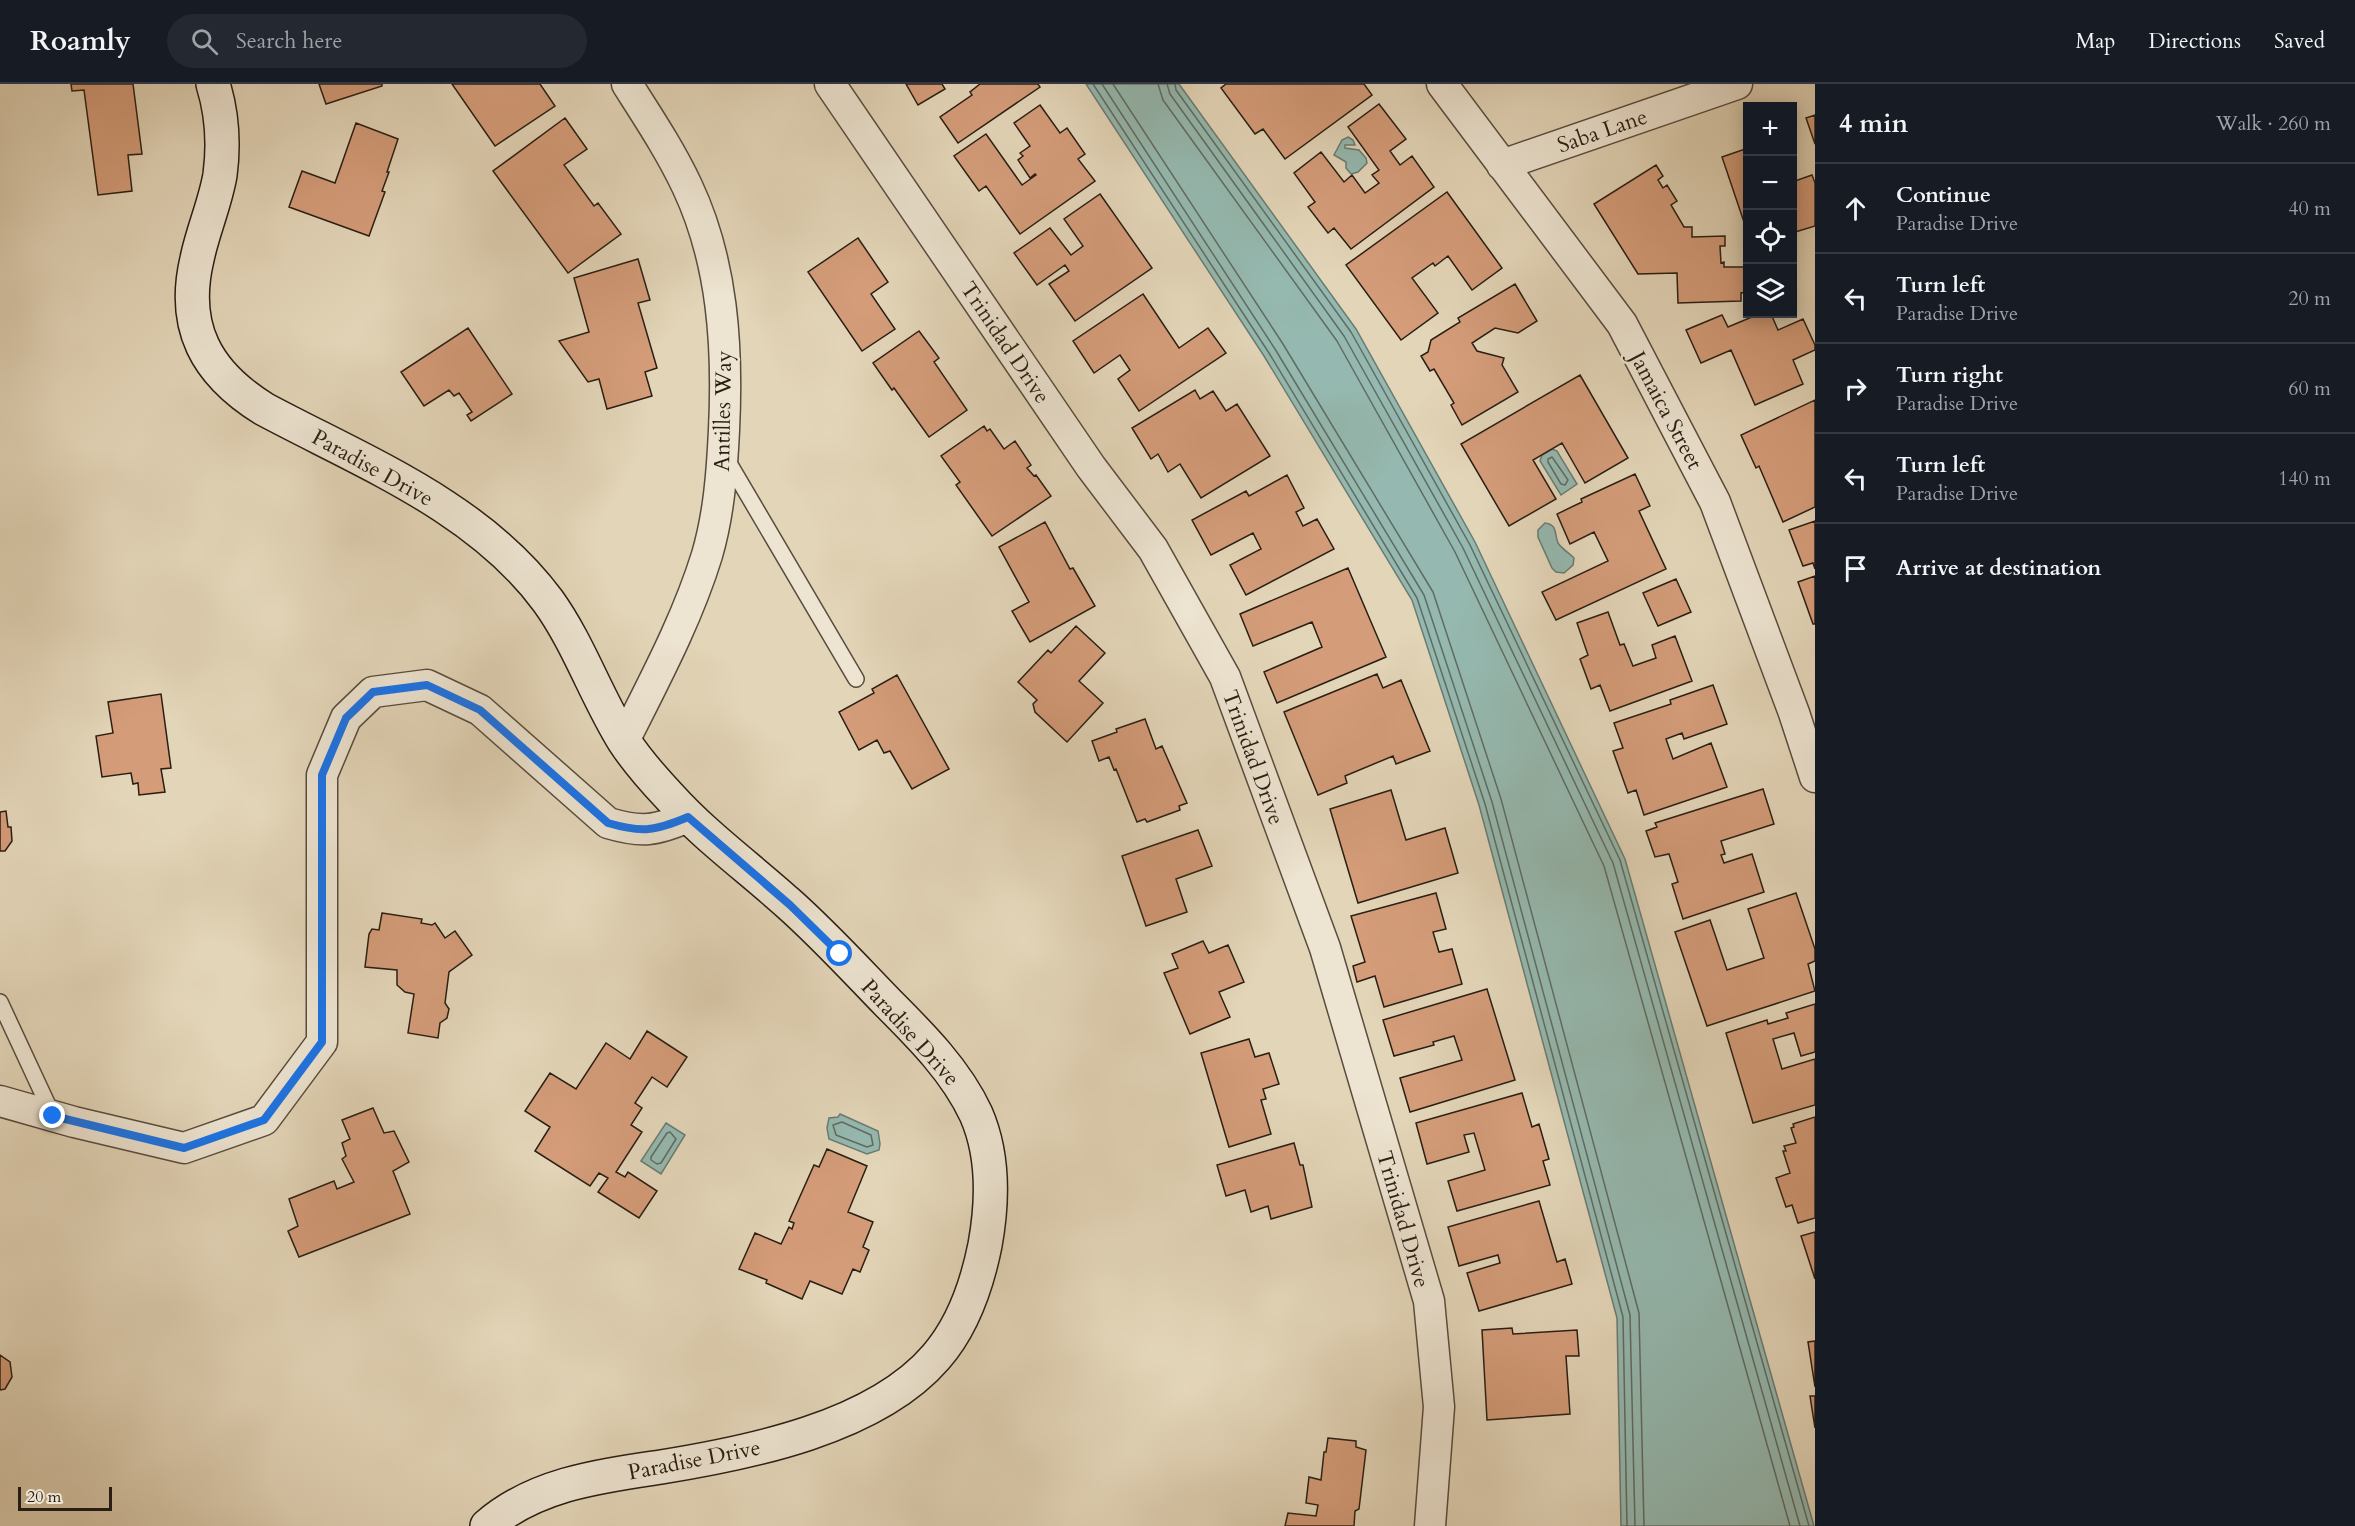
<!DOCTYPE html>
<meta charset="utf-8">
<style>
body{margin:0;font-family:Cardo,serif;background:#242831;color:#f1f3f6}
.controls{position:absolute;right:18px;top:18px;display:grid;overflow:hidden;border-radius:0px;box-shadow:0 3px 15px #0003}
.controls button{width:54px;height:54px;display:grid;place-items:center;padding:0;border:0;border-bottom:2px solid #363941;background:#171b24;color:#f1f3f6;font:30px sans-serif}
.scale{position:absolute;left:18px;bottom:15px;width:94px;box-sizing:border-box;padding-left:6px;border:3px solid #291e14;border-top:0;font-size:16px;line-height:21px;white-space:nowrap;color:#291e14;-webkit-text-stroke:4px #ede4d1;paint-order:stroke}
.stop{position:absolute;width:18px;height:18px;margin:-14px;border:4px solid #1a73e8;border-radius:50%;background:#fff}
.stop.end{background:#1a73e8;border-color:#fff;box-shadow:0 2px 6px #0008}
.list{margin:0;padding:0;list-style:none}
h2{display:flex;justify-content:space-between;align-items:center;height:78px;margin:0;padding:0 24px;font-size:26px}
h2 small{font-size:20px;font-weight:400;color:#9ea1a6}
.list li{display:grid;grid-template-columns:39px 1fr auto;gap:18px;align-items:center;box-sizing:border-box;height:90px;padding:0 24px;border-top:2px solid #363941}
.list b{display:block;font-size:22px;white-space:nowrap}
.list p{margin:0;font-size:20px;white-space:nowrap;color:#9ea1a6}
.list em{font-size:20px;font-style:normal;color:#9ea1a6}
.icon{flex:none;width:33px;height:33px;fill:none;stroke:currentColor;stroke-width:2;stroke-linecap:round;stroke-linejoin:round}
.map{position:relative;flex:none;width:1815px;height:1442px;overflow:hidden}
header{display:flex;align-items:center;gap:36px;box-sizing:border-box;height:84px;padding:0 30px;background:#171b24;border-bottom:2px solid #363941}
header strong{font-size:28px}
nav{display:flex;gap:33px;margin-inline-start:auto;font-size:21px}
.search{width:420px;height:54px;background:#242831;display:flex;align-items:center;gap:15px;box-sizing:border-box;padding:0 21px;border-radius:33px;color:#9ea1a6;font-size:22px}
main{display:flex}
aside{flex:1;background:#171b24}
.map>svg:first-child{display:block}
</style>
<header>
<strong>Roamly</strong>
<div class="search"><svg class="icon" aria-label="search" viewBox="0 0 24 24"><circle cx="10" cy="10" r="6"/><path d="M15 15l6 6"/></svg>Search here</div>
<nav><a>Map</a><a>Directions</a><a>Saved</a></nav>
</header>
<main>
<div class="map">
<svg width="1815" height="1442" viewBox="0 0 1815 1442">
<rect width="100%" height="100%" fill="#e3d5b8"/>
<filter id="stains"><feTurbulence type="fractalNoise" baseFrequency=".00333" numOctaves="4"/><feColorMatrix values="0 0 0 0 .2 0 0 0 0 .09 0 0 0 0 .02 0 0 0 .5 -.17"/></filter>
<radialGradient id="worn" r=".72"><stop offset=".6" stop-color="#630" stop-opacity="0"/><stop offset="1" stop-color="#630" stop-opacity=".3"/></radialGradient>
<path fill="#95b9b0" stroke="#6a7b72" stroke-width="1.5" d="M1086,0H1179L1356,245L1475,458L1625,775L1814,1442H1621L1617,1234L1479,721L1412,516L1264,272Z
M1348,53L1353,56L1355,61H1345V64L1359,66L1366,74L1367,79L1358,88L1351,90L1346,84V78L1334,71L1342,56Z
M1552,365L1557,367L1577,400L1561,411L1540,377L1542,371Z
M1545,439C1558,441 1554,449 1558,459C1561,464 1569,469 1574,474L1573,481L1564,489L1556,488L1552,484L1538,453V446Z
M840,1030L878,1047L880,1060L879,1066L867,1070L829,1055L827,1044L829,1034L838,1033Z
M666,1039L685,1051L661,1090L641,1077Z"/>
<g fill="none" stroke-linecap="round" stroke-linejoin="round">
<path stroke="#5f6c62" stroke-width="1.5" d="M1093,0L1269,269L1417,514L1485,720L1623,1233L1627,1442
M1102,0L1275,265L1424,511L1492,718L1630,1231L1635,1442
M1113,0L1283,260L1433,508L1501,715L1639,1229L1644,1442
M1158,0L1163,16L1337,257L1455,468L1604,782L1790,1442
M1167,0L1170,10L1344,252L1463,464L1613,779L1800,1442
M1175,0L1176,6L1351,248L1470,461L1620,776L1809,1442
M1552,373L1568,396L1565,401L1561,400L1548,378V375Z
M842,1038L871,1051L873,1061L867,1063L836,1051L833,1041Z
M670,1048L676,1055L661,1079L657,1080L651,1076V1073L667,1049Z"/>
</g>
<path fill="#d49c79" stroke="#291e14" stroke-width="1.5" d="M71,0H133L142,70L128,71L132,107L98,111L84,6L72,7Z
M319,0H382V2L326,20Z
M452,0H540L555,22L495,62Z
M906,0H942L945,5L918,21Z
M980,0H1038L1040,3L958,59L940,33L972,11L970,8Z
M1226,0H1364L1372,11L1285,75L1263,45L1255,50L1221,4Z
M1379,20L1406,55L1390,67L1400,81L1412,72L1434,103L1351,165L1334,144L1328,149L1308,123L1315,118L1294,89L1321,68L1344,98L1352,91L1365,109L1379,99L1372,91L1379,86L1348,43Z
M1040,21L1060,49L1067,44L1085,70L1078,75L1095,97L1020,150L986,102L979,107L954,72L986,50L1022,101L1036,91L1035,90L1030,94L1018,76L1023,72L1020,69L1030,62L1014,39Z
M1815,31V60L1806,34Z
M565,34L587,65L564,81L594,122L598,119L621,150L568,189L493,87Z
M356,39L398,55L387,88H389L382,107L385,108L369,152L289,123L302,87L335,99Z
M1748,64V140L1745,141L1722,73Z
M1656,81L1663,92L1658,96L1663,104L1667,101L1677,117L1671,121L1684,143H1692V153L1725,152V162H1720L1721,179L1724,178V183H1748V208L1741,209V217L1678,219L1677,189L1638,190L1594,120Z
M1812,91L1815,99V142L1792,149V98Z
M1447,108L1502,184L1472,206L1448,172L1435,182L1433,179L1412,194L1438,229L1401,256L1346,181Z
M1100,110L1152,184L1075,237L1049,200L1069,187L1065,181L1037,201L1014,169L1050,144L1071,171L1083,162L1064,135Z
M858,154L888,198L871,210L895,245L862,267L808,188Z
M638,175L650,216L638,219L657,284L645,288L652,312L607,325L599,295L588,298L559,257L589,248L574,194Z
M1515,200L1537,237L1518,249L1495,244L1472,259L1477,267L1504,274L1502,281L1518,308L1462,341L1451,321L1454,319L1434,285L1430,287L1421,272L1428,268L1431,256L1460,238L1458,234Z
M1143,210L1179,264L1208,244L1226,269L1139,327L1118,295L1130,286L1120,271L1094,289L1073,257Z
M1759,230H1771L1778,246L1803,235L1815,261V266L1793,276L1803,300L1755,321L1731,266L1701,279L1686,246L1722,231L1728,243Z
M468,244L512,310L471,337L467,331L472,328L459,309L454,312L449,306L424,322L401,288Z
M919,247L939,274L934,278L967,326L929,353L894,304L892,306L873,279Z
M1580,291L1628,374L1585,399L1562,359L1533,376L1556,415L1509,442L1461,360Z
M1195,306L1200,315L1213,307L1226,327L1237,320L1270,372L1201,414L1180,380L1168,388L1158,370L1151,375L1132,344Z
M1815,316V423L1783,438L1759,382L1756,384L1741,351Z
M984,342L987,347L990,345L1004,365L1015,357L1031,381L1027,384L1034,392L1036,391L1051,412L992,452L956,401L960,398L941,372Z
M1635,390L1650,422L1639,427L1666,485L1556,536L1542,508L1608,477L1594,448L1570,460L1557,430L1582,418L1581,415Z
M1287,391L1304,424L1296,428L1303,442L1317,435L1334,465L1246,511L1230,481L1261,465L1253,449L1211,471L1192,436L1246,407L1249,412Z
M1815,437V485L1813,479L1803,482L1789,446Z
M1045,438L1070,485L1073,484L1095,522L1030,558L1012,527L1029,518L999,463Z
M1348,484L1386,573L1277,619L1264,588L1322,563L1312,538L1253,562L1240,530Z
M1815,492V540H1813L1798,498Z
M1676,495L1691,528L1658,542L1643,509Z
M1608,528L1620,561L1624,560L1633,582L1656,574L1652,561L1675,552L1692,597L1610,627L1600,601L1591,605L1580,575L1588,571L1577,539Z
M1076,542L1105,569L1079,597L1103,619L1067,658L1035,628L1033,620L1037,616L1018,598L1048,566L1051,569Z
M1377,590L1383,604L1401,596L1430,667L1396,680L1393,672L1345,692L1347,699L1318,711L1284,628Z
M897,591L949,685L912,705L890,667L884,669L877,656L859,666L839,628L874,609L872,605Z
M1713,601L1727,640L1684,655L1682,649L1666,655L1673,675L1711,659L1727,703L1644,731L1636,706L1628,709L1613,667L1623,664L1614,639L1671,620L1670,616Z
M161,610L171,684L161,685L165,708L139,711L138,699L133,700L131,689L102,693L96,652L113,649L108,618Z
M1145,635L1156,665L1162,662L1187,719L1179,722L1180,726L1147,738L1145,735L1137,738L1116,685L1114,686L1109,673L1099,677L1092,657L1117,648L1116,645Z
M1763,705L1774,740L1721,757L1725,770L1721,771L1724,779L1752,770L1764,808L1683,835L1672,800L1678,798L1669,770L1655,773L1646,747L1657,743L1655,739Z
M1391,706L1406,756L1445,744L1458,789L1358,819L1330,725Z
M6,727L8,743H11L12,757L5,767H0V728Z
M1198,746L1212,782L1176,795L1187,828L1146,842L1122,772Z
M1436,809L1446,845L1433,848L1439,868L1452,865L1462,900L1384,923L1375,892L1357,898L1353,882L1365,878L1351,832Z
M1796,809L1815,865V877L1808,880L1815,907L1707,942L1675,848L1710,836L1727,886L1764,874L1748,825Z
M382,829L422,835L421,839L432,841L435,839L445,854L455,847L472,871L449,888L445,919L449,925L447,934L440,939L438,954L408,949L414,910L405,908L397,901V886L365,883L369,850L372,845L379,846Z
M1203,857L1209,869L1228,861L1244,898L1219,908L1230,933L1190,950L1164,889L1178,884L1172,870Z
M1487,905L1515,996L1410,1028L1400,994L1462,976L1454,952L1433,958L1434,961L1394,972L1383,936Z
M1815,920V968L1801,972L1794,949L1773,955L1782,985L1815,975V1021L1753,1039L1726,949L1767,936L1768,940L1788,934L1786,929Z
M647,947L687,973L667,1003L652,993L635,1019L642,1024L631,1041L642,1048L616,1088L625,1093L628,1088L657,1107L639,1134L598,1108L608,1094L599,1089L590,1102L535,1067L550,1043L525,1027L550,989L576,1005L606,959L630,975Z
M1249,955L1255,973L1269,969L1279,1000L1263,1005L1266,1015L1261,1016L1271,1050L1229,1063L1201,969Z
M1522,1009L1532,1043L1539,1040L1549,1075L1543,1077L1550,1101L1457,1127L1448,1097L1485,1086L1474,1049L1464,1051L1469,1068L1427,1080L1416,1039Z
M373,1024L384,1049L394,1047L409,1078L393,1087L410,1130L299,1173L288,1147L298,1142L289,1115L334,1097L337,1105L354,1098L342,1075L346,1072L342,1059L350,1055L342,1036Z
M1815,1033V1134L1798,1139L1792,1121L1786,1123L1776,1094L1790,1089L1783,1067H1786L1784,1062L1796,1059L1791,1044L1794,1043L1793,1040Z
M1294,1059L1300,1081H1303L1312,1123L1271,1135L1268,1122L1251,1128L1245,1106L1226,1112L1217,1081Z
M827,1065L867,1082L848,1128L873,1138L863,1163L869,1166L860,1188L853,1185L842,1210L810,1197L802,1215L766,1199L767,1196L739,1185L755,1149L781,1160L789,1143L792,1145L794,1139L789,1137L814,1081L819,1083Z
M1539,1117L1557,1178L1565,1175L1572,1200L1479,1227L1467,1189L1500,1179L1498,1171L1459,1182L1448,1143Z
M1815,1148V1195L1801,1152Z
M1512,1244L1513,1250L1577,1246L1579,1272H1566L1570,1330L1487,1336L1482,1246Z
M1815,1257V1303L1808,1258Z
M0,1271L10,1278L12,1293L5,1305L0,1306Z
M1810,1312H1815V1344Z
M1328,1354L1356,1357V1363L1366,1366L1359,1425L1355,1427L1354,1442H1285L1288,1429L1316,1432L1318,1421L1306,1419L1309,1393L1321,1396L1324,1368H1326Z"/>
<g fill="none" stroke-linecap="round" stroke-linejoin="round">
<g stroke="#584c3d" stroke-width="18">
<path id="lane" d="M726,374L856,595
M0,918L53,1032"/>
</g>
<g stroke="#584c3d" stroke-width="33">
<path id="street" d="M830,0L1091,383L1153,465L1225,593L1325,864L1429,1217L1439,1323L1430,1442
M1442,0L1622,240L1715,418L1794,629L1815,693
M1502,81L1737,0
M624,657C654,597 687,536 707,471C719,430 722,388 724,346C728,263 723,178 687,102C670,66 648,33 627,0
M0,1017L74,1038L184,1064L264,1036L322,958V691L346,634L373,608L427,601L480,626L608,739C642,749 655,747 688,733"/>
</g>
<g stroke="#291e14" stroke-width="36">
<path id="secondary" d="M213,0C222,29 224,61 220,91C215,120 203,146 197,175C181,243 206,289 264,325C363,378 479,423 548,517C579,560 596,612 624,657C637,677 653,695 669,712C705,752 748,783 788,819C823,850 855,885 888,919C921,952 956,987 976,1030C994,1071 993,1117 985,1161C977,1201 963,1242 936,1273C875,1344 748,1369 661,1383C600,1392 535,1400 487,1442"/>
</g>
<use href="#lane" stroke="#ede4d1" stroke-width="15"/>
<use href="#street" stroke="#ede4d1" stroke-width="30"/>
<use href="#secondary" stroke="#ede4d1" stroke-width="33"/>
</g>
<g fill="none" stroke-linecap="round" stroke-linejoin="round">
<path stroke="#1a73e8" stroke-width="8" d="M53,1032L184,1064L264,1036L322,958V691L346,634L373,608L427,601L480,626L608,739C642,749 655,747 688,733L790,821L840,870"/>
</g>
<g text-anchor="middle" stroke-width="5" stroke-linejoin="round" paint-order="stroke">
<g font-size="22" fill="#291e14" stroke="#ede4d1">
<text transform="translate(1602 46) rotate(-19)" y="8">Saba Lane</text>
<text transform="translate(1006 258) rotate(56)" y="8">Trinidad Drive</text>
<text transform="translate(1667 326) rotate(62)" y="8">Jamaica Street</text>
<text transform="translate(722 327) rotate(-89)" y="8">Antilles Way</text>
<text transform="translate(373 383) rotate(29)" y="8">Paradise Drive</text>
<text transform="translate(1254 673) rotate(70)" y="8">Trinidad Drive</text>
<text transform="translate(911 948) rotate(48)" y="8">Paradise Drive</text>
<text transform="translate(1404 1135) rotate(74)" y="8">Trinidad Drive</text>
<text transform="translate(694 1375) rotate(-11)" y="8">Paradise Drive</text>
</g>
</g>
<rect width="100%" height="100%" filter="url(#stains)"/>
<rect width="100%" height="100%" fill="url(#worn)"/>
</svg>
<div class="controls">
<button>+</button>
<button>−</button>
<button><svg class="icon" aria-label="locate" viewBox="0 0 24 24"><circle cx="12" cy="12" r="6"/><path d="M12 2v4M12 18v4M2 12h4M18 12h4"/></svg></button>
<button><svg class="icon" aria-label="layers" viewBox="0 0 24 24"><path d="M12 4l9 5-9 5-9-5zM3 14l9 5 9-5"/></svg></button>
</div>
<div class="scale">20 m</div>
<div class="stop" style="left:840px;top:870px"></div>
<div class="stop end" style="left:53px;top:1032px"></div>
</div>
<aside>
<h2>4 min<small>Walk · 260 m</small></h2>
<ul class="list">
<li><svg class="icon" aria-label="ahead" viewBox="0 0 24 24"><path d="M12 20V5M6 11l6-6 6 6"/></svg><div><b>Continue</b><p>Paradise Drive</p></div><em>40 m</em></li>
<li><svg class="icon" aria-label="left" viewBox="0 0 24 24"><path d="M17 20v-9H6M10 6l-5 5 5 5"/></svg><div><b>Turn left</b><p>Paradise Drive</p></div><em>20 m</em></li>
<li><svg class="icon" aria-label="right" viewBox="0 0 24 24"><path d="M7 20v-9h11M14 6l5 5-5 5"/></svg><div><b>Turn right</b><p>Paradise Drive</p></div><em>60 m</em></li>
<li><svg class="icon" aria-label="left" viewBox="0 0 24 24"><path d="M17 20v-9H6M10 6l-5 5 5 5"/></svg><div><b>Turn left</b><p>Paradise Drive</p></div><em>140 m</em></li>
<li><svg class="icon" aria-label="arrive" viewBox="0 0 24 24"><path d="M6 21V4h12l-3 4 3 4H6"/></svg><div><b>Arrive at destination</b></div></li>
</ul>
</aside>
</main>
